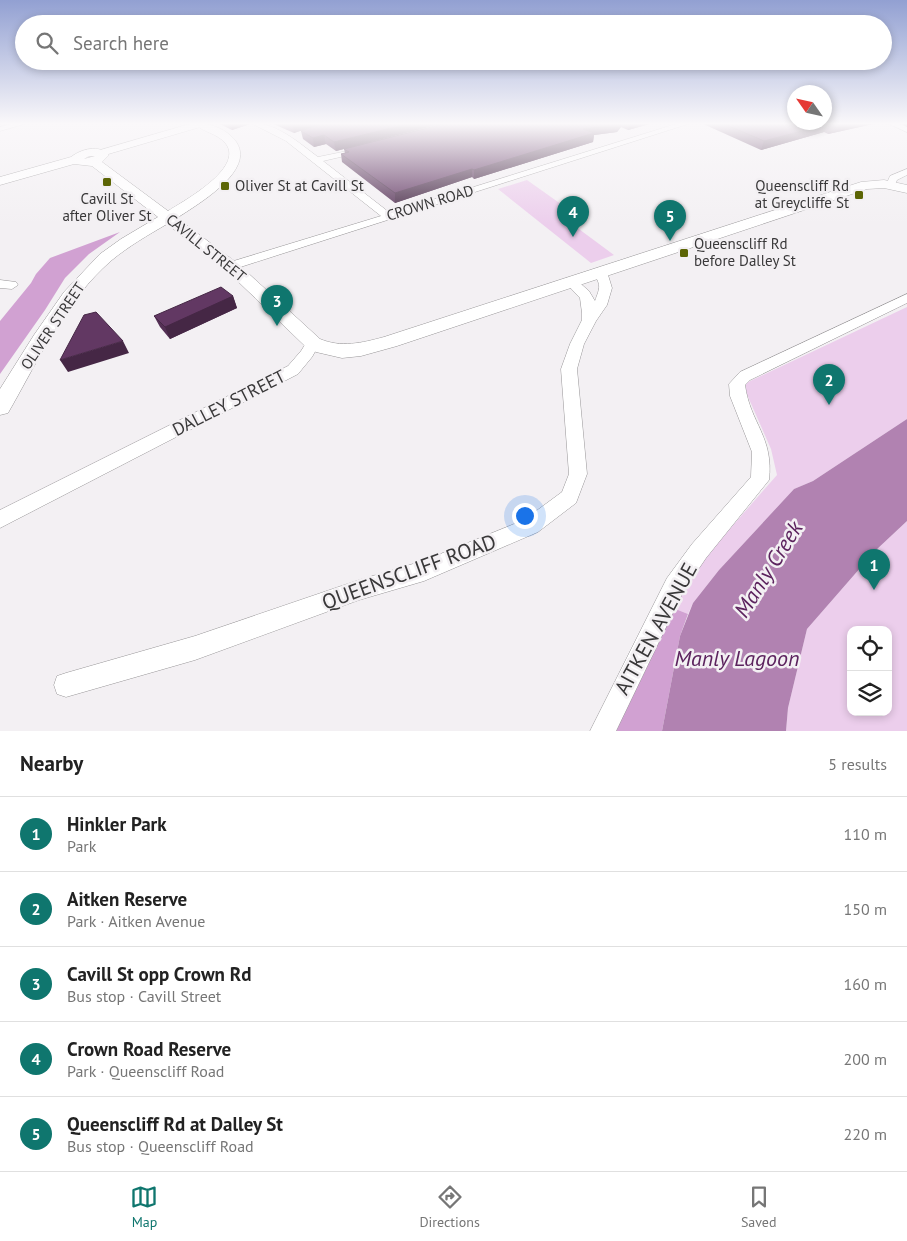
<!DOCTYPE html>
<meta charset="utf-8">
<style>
body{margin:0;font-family:"PT Sans",sans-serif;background:#f6f6f6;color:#222}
.controls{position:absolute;right:15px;bottom:15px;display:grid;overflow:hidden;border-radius:10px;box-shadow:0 2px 8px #0003}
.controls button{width:45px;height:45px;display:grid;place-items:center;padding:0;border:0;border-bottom:1px solid #e0e0e0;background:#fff;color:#222;font:25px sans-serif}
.compass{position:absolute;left:787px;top:85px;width:45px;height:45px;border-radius:50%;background:#fff;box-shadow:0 2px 8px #0003;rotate:304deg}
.you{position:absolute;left:524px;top:515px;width:18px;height:18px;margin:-12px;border:4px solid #fff;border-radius:50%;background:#1a73e8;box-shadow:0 0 0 8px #1a73e833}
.badge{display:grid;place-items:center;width:32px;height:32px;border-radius:50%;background:#0f766e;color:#fff;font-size:16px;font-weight:700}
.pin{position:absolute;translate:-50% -41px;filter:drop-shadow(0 1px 2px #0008)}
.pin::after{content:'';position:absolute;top:26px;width:18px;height:15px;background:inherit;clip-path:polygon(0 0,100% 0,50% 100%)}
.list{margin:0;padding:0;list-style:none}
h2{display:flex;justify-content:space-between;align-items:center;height:65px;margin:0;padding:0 20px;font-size:21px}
h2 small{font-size:16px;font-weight:400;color:#767676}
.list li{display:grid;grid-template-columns:32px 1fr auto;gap:15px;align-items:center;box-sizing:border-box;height:75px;padding:0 20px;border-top:1px solid #e0e0e0}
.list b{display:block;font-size:19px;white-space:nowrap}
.list p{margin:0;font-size:16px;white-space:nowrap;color:#767676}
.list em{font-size:16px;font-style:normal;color:#767676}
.icon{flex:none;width:28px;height:28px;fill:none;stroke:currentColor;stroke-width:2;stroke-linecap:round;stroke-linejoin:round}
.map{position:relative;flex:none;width:907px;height:731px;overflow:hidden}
.search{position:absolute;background:#fff;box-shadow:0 2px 8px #0003;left:15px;right:15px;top:15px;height:55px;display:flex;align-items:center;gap:12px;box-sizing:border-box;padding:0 18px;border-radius:28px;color:#767676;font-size:19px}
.sheet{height:440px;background:#fff}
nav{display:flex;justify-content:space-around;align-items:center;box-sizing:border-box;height:70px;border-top:1px solid #e0e0e0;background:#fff;font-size:14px;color:#767676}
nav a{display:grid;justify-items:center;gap:2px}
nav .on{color:#0f766e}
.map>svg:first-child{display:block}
</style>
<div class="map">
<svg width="907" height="731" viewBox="0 0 907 731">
<rect width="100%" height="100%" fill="#f3f0f3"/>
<path fill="#ecceec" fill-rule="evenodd" d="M527,180L575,214L564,218L614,255L591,263L498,189Z
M907,307V419L813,481L794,489L719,570L693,603L688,614L673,608L691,573L777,475L771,449L745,390L746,383Z
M907,521V731H786L788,708L807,629L875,551ZM851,630H888V712H851Z"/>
<path fill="#d1a1d2" d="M120,232L89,254L65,278L45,310L0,374V321L31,283L36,274L50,258Z
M673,608L688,614L680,636L662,731H616Z"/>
<path fill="#b182b1" d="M907,419V521L875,551L807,629L788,708L786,731H662L680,636L693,603L719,570L794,489L813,481Z"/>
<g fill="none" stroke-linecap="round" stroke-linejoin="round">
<g stroke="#989698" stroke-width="1">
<path id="minor" d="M15,123H28L0,131V127Z
M251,123C276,122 299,143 318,157L362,148V152L323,161L390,213L679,123H691L231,270L227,269L225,266L227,263L381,216L286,141Z
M887,123H897L907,127V132Z
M907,169V175L897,180L894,187H888L886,185L890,176Z
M598,268L602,269L608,275L612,288L607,305L596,321L584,344L577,369L587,474L576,503L538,532L424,581L359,600L195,660L66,697L57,694L54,685L57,676L66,673L195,636L359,580L423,561L524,520L562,492L569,474L561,369L570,344L582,320V313L580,298L564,281L566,278H574L589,291L595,301C600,287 602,285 592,272Z
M0,280L16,282L18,285L12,289L0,288Z
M907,294V303L750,380L745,385C750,423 774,437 769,480L706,558L683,592L616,731H590L667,578L692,544L751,477L752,452L730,396L729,384L740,372Z
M313,338L318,340L320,343L312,357L298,374L0,528V510L288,366L301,351L308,340Z"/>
</g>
<g stroke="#989698" stroke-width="1">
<path id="tertiary" d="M193,123H208L207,125L105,155L101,156L95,153L97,151Z"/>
</g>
<g stroke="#989698" stroke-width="1">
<path id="secondary" d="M194,123C208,123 222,127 232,137C263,167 198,204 177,218L237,263L320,339C341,348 362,343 384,337L861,182L884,180L907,185V193L884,188L867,189L397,346L361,356L342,358L316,352L306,347L225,269L167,224C148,235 129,246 112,260C65,300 38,361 8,413L0,415V389L34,335L64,292L100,254L121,239L158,217L92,166L74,164L0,185V177L71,157C81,149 99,144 109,155L102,162L168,211C184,201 244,168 226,144C218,133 201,132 194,123ZM89,156H95L84,159Z"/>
</g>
<use href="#minor" fill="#fff" fill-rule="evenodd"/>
<use href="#tertiary" fill="#fff" fill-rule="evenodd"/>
<use href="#secondary" fill="#fff" fill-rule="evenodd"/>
</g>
<path fill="#543055" d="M218,123H250V124L232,130Z
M271,123H444L336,151L326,144L314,147L303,139L301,131L320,124L294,133Z
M447,123H653L628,130L621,127L617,132L594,135L593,142L474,179L472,177L395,203L342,162L341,154L345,153L344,149Z
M701,123H873V124L828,134L824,132L761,150Z
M900,123H907V127Z
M233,296L237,308L170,339L160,327L154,316Z"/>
<path fill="#452745" d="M231,123H250V124L232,130Z
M297,123H324L294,133L292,124Z
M412,123H444L336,151L334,142Z
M622,123L621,127L617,132L594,135L593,142L474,179V170L583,129Z
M629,123H653L628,130Z
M844,123H873V124L828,134L832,125Z
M828,124L824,132L761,150L764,141Z
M324,135L326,144L314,147L313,138Z
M472,169V177L395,203V193Z
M233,296L237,308L170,339L165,327Z
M123,341L129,353L68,372L60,360Z"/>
<path fill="#623863" stroke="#452745" d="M323,123H412L334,142L324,135L313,138L301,131Z
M447,123H620L619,124L583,129L594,133L474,170L472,169L395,193L341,154L349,152L344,149Z
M722,123H844L832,125L828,124L764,141Z
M221,287L233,296L165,327L154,316Z
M96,312L123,341L60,360L84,315Z"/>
<linearGradient id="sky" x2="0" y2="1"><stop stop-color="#92a0d2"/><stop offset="0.55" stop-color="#faf8fa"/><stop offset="1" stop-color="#faf8fa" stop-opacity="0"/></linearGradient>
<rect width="907" height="225" fill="url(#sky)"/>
<g fill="#5c6505" stroke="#f3f0f3" stroke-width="2">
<rect x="102" y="177" width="10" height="10" rx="2.5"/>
<rect x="220" y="181" width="10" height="10" rx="2.5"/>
<rect x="854" y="190" width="10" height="10" rx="2.5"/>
<rect x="679" y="248" width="10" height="10" rx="2.5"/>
</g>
<g text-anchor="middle" stroke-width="5" stroke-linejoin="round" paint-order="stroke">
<g font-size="15" fill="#393839" stroke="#f3f0f3" text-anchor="start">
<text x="235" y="191">Oliver St at Cavill St</text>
<text x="849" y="191" text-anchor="end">Queenscliff Rd<tspan x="849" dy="17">at Greycliffe St</tspan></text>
<text x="107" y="204" text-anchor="middle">Cavill St<tspan x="107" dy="17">after Oliver St</tspan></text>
<text x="694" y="249">Queenscliff Rd<tspan x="694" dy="17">before Dalley St</tspan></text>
</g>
<g font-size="15" fill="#393839" stroke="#f3f0f3">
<text transform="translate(430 203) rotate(-17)" y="5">CROWN ROAD</text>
<text transform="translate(206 248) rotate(39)" y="5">CAVILL STREET</text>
<text transform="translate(53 326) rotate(-56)" y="5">OLIVER STREET</text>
</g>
<g font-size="18" fill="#393839" stroke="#f3f0f3">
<text transform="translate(229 403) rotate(-27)" y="6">DALLEY STREET</text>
</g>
<g font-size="21" fill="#393839" stroke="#f3f0f3">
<text transform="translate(409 572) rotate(-20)" y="7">QUEENSCLIFF ROAD</text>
<text transform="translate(656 629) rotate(-61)" y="7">AITKEN AVENUE</text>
</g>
<g font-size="22" font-style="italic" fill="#5c235e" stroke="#f3f0f3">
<text transform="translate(768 569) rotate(-58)" y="8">Manly Creek</text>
<text x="737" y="666">Manly Lagoon</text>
</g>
</g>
</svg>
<div class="controls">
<button><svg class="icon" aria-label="locate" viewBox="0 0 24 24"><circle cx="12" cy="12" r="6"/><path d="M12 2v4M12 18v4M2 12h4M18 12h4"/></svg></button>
<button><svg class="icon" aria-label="layers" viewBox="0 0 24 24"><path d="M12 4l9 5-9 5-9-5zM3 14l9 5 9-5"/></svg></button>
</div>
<svg class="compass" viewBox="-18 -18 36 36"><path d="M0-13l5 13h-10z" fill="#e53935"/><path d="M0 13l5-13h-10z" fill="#767676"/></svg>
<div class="you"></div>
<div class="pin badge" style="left:874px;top:590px">1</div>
<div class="pin badge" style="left:829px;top:405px">2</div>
<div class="pin badge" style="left:277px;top:326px">3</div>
<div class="pin badge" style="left:573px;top:237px">4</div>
<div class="pin badge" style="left:670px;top:241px">5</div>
<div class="search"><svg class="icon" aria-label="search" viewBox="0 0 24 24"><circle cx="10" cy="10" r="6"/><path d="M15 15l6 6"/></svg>Search here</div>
</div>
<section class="sheet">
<h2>Nearby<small>5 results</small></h2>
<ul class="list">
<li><span class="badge">1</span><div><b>Hinkler Park</b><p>Park</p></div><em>110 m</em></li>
<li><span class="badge">2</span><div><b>Aitken Reserve</b><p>Park · Aitken Avenue</p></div><em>150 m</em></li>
<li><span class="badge">3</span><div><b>Cavill St opp Crown Rd</b><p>Bus stop · Cavill Street</p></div><em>160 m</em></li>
<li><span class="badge">4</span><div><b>Crown Road Reserve</b><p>Park · Queenscliff Road</p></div><em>200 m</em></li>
<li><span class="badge">5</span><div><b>Queenscliff Rd at Dalley St</b><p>Bus stop · Queenscliff Road</p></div><em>220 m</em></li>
</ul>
</section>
<nav>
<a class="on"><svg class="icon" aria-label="map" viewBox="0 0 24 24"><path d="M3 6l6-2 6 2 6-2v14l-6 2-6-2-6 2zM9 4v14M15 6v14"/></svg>Map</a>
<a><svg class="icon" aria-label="directions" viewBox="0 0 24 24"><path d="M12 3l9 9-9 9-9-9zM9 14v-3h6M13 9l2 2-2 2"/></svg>Directions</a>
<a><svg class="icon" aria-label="saved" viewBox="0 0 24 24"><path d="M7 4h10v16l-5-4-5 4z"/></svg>Saved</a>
</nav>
